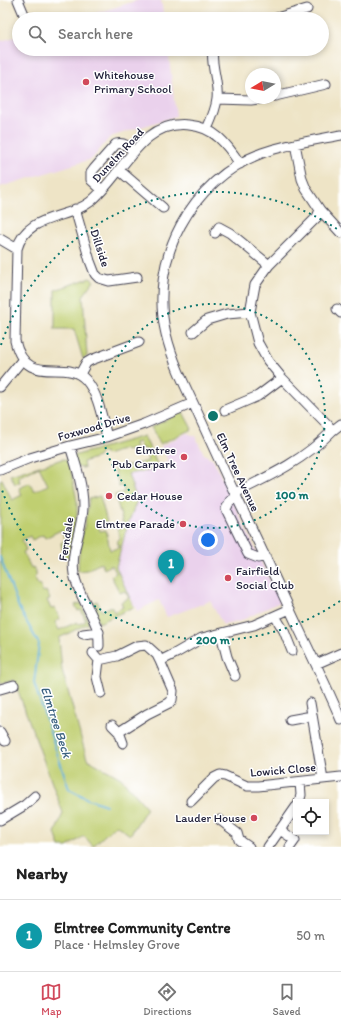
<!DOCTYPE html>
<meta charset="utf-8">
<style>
body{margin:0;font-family:Itim,sans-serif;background:#f6f6f6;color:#222}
.controls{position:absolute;right:12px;bottom:12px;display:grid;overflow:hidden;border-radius:0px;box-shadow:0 2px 6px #0003}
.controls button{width:36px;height:36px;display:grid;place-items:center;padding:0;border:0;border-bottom:1px solid #e0e0e0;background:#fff;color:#222;font:20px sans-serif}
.compass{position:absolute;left:245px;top:68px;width:36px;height:36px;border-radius:50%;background:#fff;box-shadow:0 2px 6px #0003;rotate:260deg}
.you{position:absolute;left:208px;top:540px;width:14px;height:14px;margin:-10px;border:3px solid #fff;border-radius:50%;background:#1a73e8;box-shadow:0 0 0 6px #1a73e833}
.badge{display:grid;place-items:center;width:26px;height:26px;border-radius:50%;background:#d1495b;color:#fff;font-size:13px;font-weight:700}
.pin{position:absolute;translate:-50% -33px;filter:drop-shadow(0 1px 2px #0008)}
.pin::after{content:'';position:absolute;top:21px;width:14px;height:12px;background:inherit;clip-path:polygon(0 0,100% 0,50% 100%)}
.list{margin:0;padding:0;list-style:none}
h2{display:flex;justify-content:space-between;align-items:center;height:52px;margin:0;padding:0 16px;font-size:17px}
h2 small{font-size:13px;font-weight:400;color:#767676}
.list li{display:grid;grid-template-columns:26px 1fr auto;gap:12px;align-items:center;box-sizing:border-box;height:72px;padding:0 16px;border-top:1px solid #e0e0e0}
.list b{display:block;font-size:15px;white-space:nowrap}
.list p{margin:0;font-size:13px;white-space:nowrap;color:#767676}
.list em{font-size:13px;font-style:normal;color:#767676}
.icon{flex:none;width:22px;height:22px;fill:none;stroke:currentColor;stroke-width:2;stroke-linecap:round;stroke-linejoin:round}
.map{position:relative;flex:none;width:341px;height:847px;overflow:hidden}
.search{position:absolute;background:#fff;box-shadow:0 2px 6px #0003;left:12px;right:12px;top:12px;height:44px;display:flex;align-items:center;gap:10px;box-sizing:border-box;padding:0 14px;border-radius:22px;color:#767676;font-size:15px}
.sheet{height:124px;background:#fff}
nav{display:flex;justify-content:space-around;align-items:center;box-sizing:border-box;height:56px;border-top:1px solid #e0e0e0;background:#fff;font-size:11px;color:#767676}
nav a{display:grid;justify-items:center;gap:2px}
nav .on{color:#d1495b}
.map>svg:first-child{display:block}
</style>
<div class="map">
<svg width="341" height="847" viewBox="0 0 341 847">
<rect width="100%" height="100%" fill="#fff"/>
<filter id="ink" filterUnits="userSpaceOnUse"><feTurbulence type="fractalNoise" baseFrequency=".025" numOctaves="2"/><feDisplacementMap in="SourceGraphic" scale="8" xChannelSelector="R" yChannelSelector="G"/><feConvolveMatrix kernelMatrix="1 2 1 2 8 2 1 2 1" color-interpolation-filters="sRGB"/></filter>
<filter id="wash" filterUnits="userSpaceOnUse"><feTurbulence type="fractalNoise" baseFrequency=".012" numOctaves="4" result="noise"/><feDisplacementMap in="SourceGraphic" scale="16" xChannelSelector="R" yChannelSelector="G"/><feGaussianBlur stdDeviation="0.9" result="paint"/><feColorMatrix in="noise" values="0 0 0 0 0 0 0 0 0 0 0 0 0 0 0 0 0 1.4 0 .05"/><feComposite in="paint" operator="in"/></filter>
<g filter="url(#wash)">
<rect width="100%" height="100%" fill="#eee4c6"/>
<path fill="#ead1ec" d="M139,0H161L164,19H77Z
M19,36V49H168L176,116L110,137L92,159L0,187V41Z
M187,433L195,436L204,454L213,459L280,602L238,622L223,625L210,601L167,617L159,600L137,611L116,567L127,527L137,500L127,473L148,471L168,461L161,446Z"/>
<path fill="#c0cf71" stroke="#717856" d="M90,278L94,281L83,296L87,356L83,359L74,329H55V290Z
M183,412L192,429L160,444L151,427Z
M144,436L158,466L148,471L128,474L137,500L127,527L116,567L134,607L99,623L91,604L97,601L102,611L111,606L114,612L123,607L121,602L129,598L125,591L120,593L111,576L116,573L112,565L104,569L101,563L87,570L78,571C78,546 86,523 89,499L100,496L107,522L98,525L100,531L106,530L110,550L119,548L117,540L120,539L118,529L124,527L115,495L124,492L123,486L119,487L114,468L128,465L129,466L148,461L145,448L141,449L139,442L135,443L136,448L126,451L125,449L106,455L105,452L100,453L98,457L83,462L84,468L76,467L73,456Z
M63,459L69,461L77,501V514L68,557L64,558L61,543L66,540L61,530L45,538L43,535L32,540L30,536L22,540L26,550L23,552L31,568L33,567L37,575L34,577L38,585L39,584L43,592L46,591L50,599L47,600L51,609L55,608L60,619L55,622L59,630L77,622L79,624L86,621L81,610L78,611L75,605L81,603L89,623L59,638L62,670L87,759L121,778L147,808L130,835L116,825L93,846L84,836L67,847H60L55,833L63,813L14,680L0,684V480L2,479L12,500L22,495L19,488L30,483L34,491L48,485L39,467L18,477L20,482L15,484L10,475Z"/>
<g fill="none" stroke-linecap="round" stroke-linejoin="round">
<path stroke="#59add5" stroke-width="2" d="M0,557L19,608L39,644L34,683L69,789L88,799L106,805"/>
</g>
</g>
<g filter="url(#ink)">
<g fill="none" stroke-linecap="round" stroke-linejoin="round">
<g stroke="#413f50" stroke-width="11">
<path id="street" d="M18,0L26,19
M273,19L307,9
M275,96L326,84
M217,99L251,100L266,98
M207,129C211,120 216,109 217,99C219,82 210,65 213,49
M341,135C315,140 287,144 262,153C191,180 148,259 166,334C172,359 183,382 194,405C208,436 222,467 237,498C258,541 278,584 298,627C313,658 328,689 341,720
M119,170L163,208
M102,190L91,180V173L94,169L116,144C125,142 129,147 134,152
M75,209L90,261L95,274L99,278L109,281L137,277
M320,210L341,233
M215,233L219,227L230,233L269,265
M0,239L17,249
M337,309L341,313
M193,332L207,320L227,314L250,312
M80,374L86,363L91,360L139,342
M0,387L23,359
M225,410L258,396L282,378
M332,431L341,424
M107,437C102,419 99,395 86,380C65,356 27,390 15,341L17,249C26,214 67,220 90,202C122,177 141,119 189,125C214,127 227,144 240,164
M70,446C76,465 83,486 83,506C83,529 70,550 74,574C78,595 92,611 98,631C99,635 99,641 99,646
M0,470L30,458L70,446L107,437L144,424L193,403
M235,493C270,476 304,460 332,431L328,425L282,378L268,361L258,343L250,312L255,285L269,265L317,217L320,210L306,189L302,179L295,144
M237,497L230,501L226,509L248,554L258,558L265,555
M275,616L284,631L292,651
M83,634L99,632
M221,634L227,657L235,676
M93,653L99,660L97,677L101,693
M99,660L117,656L137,646L146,645L157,655L160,661L173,691L172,700L169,703L147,714L119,732L112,725
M160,661L176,653L202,638L254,625L290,609
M316,664L341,653
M0,689L14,685
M310,703L323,779
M290,720L312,716
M0,732L5,741
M119,732L123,743
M191,801L214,778L220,775L225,776L247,786H258L341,777
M299,802L301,795L300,782
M0,820L25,805L35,796
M220,820L237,833L239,840L249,847
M280,830L295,840L290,847
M268,847L296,807"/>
</g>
<use href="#street" stroke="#fff" stroke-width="9"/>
</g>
</g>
<g fill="none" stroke="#0f766e" stroke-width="2" stroke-dasharray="2 4">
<circle cx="213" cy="416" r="112"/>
<path d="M340 601A224 224 0 0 1 1 487M1 345A224 224 0 0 1 340 231"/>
</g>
<g fill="#d1495b" stroke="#fff" stroke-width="1.5">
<circle cx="86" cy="82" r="4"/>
<circle cx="184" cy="457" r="4"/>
<circle cx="109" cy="496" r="4"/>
<circle cx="183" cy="524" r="4"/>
<circle cx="228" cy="578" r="4"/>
<circle cx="254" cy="818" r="4"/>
</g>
<g text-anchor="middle" stroke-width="3" stroke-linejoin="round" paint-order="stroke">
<g font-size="12" fill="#22223b" stroke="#fff" text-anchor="start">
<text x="94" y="79">Whitehouse<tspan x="94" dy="14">Primary School</tspan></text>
<text x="176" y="454" text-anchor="end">Elmtree<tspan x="176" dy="14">Pub Carpark</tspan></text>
<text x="117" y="500">Cedar House</text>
<text x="175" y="528" text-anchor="end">Elmtree Parade</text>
<text x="236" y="575">Fairfield<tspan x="236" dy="14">Social Club</tspan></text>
<text x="246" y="822" text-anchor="end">Lauder House</text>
</g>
<g font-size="12" fill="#22223b" stroke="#fff">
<text transform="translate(118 155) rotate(-47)" y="4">Dunelm Road</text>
<text transform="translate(100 248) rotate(72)" y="4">Dillside</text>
<text transform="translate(94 427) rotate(-16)" y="4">Foxwood Drive</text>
<text transform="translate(238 472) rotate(65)" y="4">Elm Tree Avenue</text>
<text transform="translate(66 539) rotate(-81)" y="4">Ferndale</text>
<text transform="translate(283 770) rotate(-5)" y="4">Lowick Close</text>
</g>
<g font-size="13" font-style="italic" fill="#3b6180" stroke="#fff">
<text transform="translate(57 722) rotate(72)" y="5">Elmtree Beck</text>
</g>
</g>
<circle cx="213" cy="416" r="6" fill="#0f766e" stroke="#fff" stroke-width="2"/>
<g font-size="12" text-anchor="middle" font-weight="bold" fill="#0f766e" stroke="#fff" stroke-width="3" stroke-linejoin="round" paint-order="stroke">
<text x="292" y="499">100 m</text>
<text x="213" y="644">200 m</text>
</g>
</svg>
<div class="controls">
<button><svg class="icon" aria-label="locate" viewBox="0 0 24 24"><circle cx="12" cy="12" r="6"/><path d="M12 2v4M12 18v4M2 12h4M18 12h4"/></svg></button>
</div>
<svg class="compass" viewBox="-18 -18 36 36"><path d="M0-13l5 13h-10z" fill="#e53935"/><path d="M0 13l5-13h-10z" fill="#767676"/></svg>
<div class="you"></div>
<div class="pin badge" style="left:171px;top:583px;background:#0f9aa8">1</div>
<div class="search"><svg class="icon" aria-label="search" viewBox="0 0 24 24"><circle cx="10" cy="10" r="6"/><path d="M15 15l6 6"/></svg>Search here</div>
</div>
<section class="sheet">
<h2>Nearby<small></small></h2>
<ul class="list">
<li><span class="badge" style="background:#0f9aa8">1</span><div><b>Elmtree Community Centre</b><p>Place · Helmsley Grove</p></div><em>50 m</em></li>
</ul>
</section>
<nav>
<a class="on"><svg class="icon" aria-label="map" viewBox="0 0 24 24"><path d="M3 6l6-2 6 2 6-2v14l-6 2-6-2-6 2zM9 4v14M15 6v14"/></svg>Map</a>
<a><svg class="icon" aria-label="directions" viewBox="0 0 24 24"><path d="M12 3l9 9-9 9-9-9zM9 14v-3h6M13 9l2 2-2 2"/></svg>Directions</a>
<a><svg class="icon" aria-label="saved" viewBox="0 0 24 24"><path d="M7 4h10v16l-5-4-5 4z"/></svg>Saved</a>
</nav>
